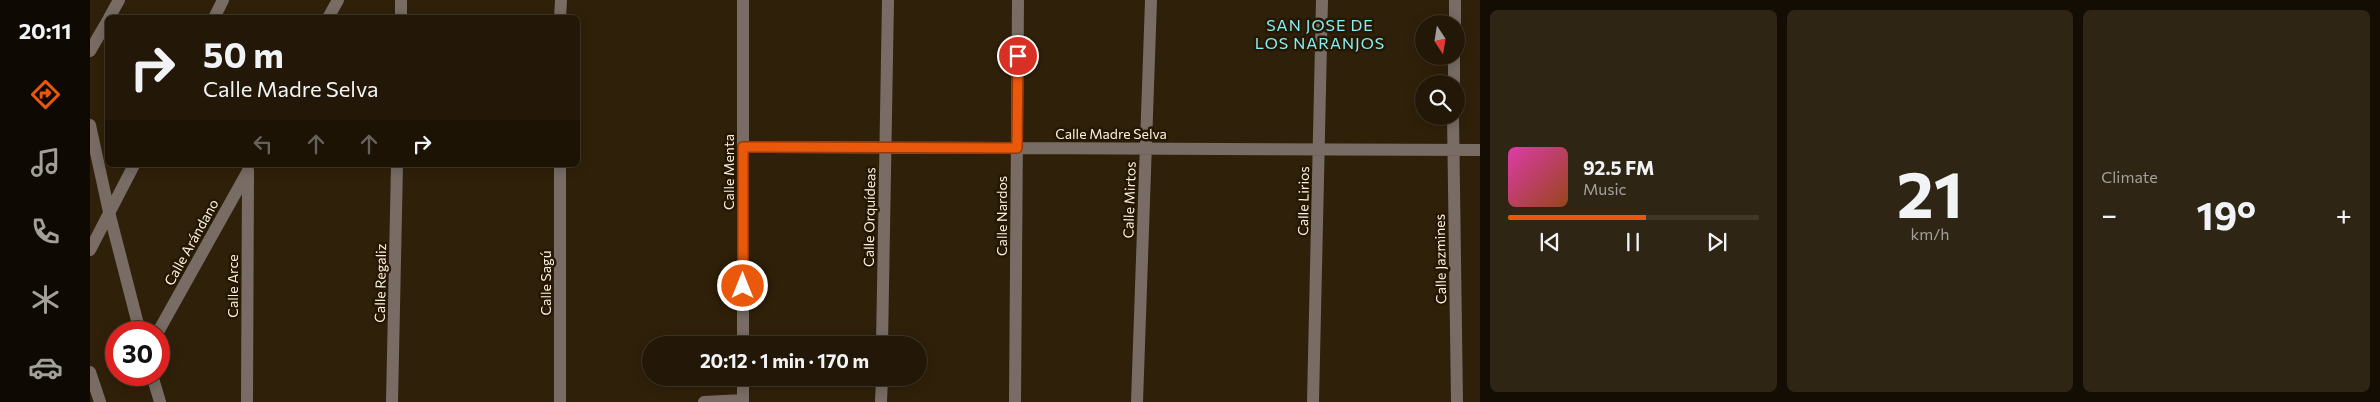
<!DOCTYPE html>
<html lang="en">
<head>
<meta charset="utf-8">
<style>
	body { margin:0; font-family:Commissioner,sans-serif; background:#2f2515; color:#f1f3f6; height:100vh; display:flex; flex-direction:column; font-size:19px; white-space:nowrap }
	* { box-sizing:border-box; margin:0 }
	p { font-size:16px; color:#a3a09b }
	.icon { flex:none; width:28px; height:28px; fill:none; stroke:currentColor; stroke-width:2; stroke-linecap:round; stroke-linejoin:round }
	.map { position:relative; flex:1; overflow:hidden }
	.details { display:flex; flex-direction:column; gap:10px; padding:10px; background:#130d04; width:900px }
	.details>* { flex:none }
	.guide { position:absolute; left:15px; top:15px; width:475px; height:152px; border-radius:8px; box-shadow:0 2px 12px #0003,0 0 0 1px #403728; background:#231807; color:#f1f3f6; overflow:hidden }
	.needle { width:32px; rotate:168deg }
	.tools { position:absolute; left:1325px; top:15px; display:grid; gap:10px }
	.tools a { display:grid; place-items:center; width:50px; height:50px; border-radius:50%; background:#231807; box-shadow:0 2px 12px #0003,0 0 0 1px #403728; font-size:25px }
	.speed { position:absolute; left:15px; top:321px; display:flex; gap:10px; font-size:25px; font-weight:700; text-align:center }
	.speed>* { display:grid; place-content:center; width:65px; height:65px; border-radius:50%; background:#231807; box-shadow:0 2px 12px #0003,0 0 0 1px #403728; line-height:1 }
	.speed .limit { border:8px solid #d22; background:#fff; color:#111 }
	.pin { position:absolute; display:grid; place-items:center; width:42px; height:42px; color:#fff; margin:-21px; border:2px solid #fff; border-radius:50%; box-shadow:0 1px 5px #0007 }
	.me { position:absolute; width:55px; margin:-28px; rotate:0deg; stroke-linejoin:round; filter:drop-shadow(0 0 4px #0008) }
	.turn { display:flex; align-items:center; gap:18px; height:105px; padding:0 15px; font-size:22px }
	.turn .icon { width:65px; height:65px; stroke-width:2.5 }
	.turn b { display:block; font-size:35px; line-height:42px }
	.lanes { display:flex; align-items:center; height:48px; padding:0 15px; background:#0003; justify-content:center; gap:25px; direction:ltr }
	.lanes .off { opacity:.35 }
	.big { font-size:38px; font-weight:700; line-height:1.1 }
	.details .card { flex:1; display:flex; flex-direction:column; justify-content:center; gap:8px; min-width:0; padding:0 18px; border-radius:8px; background:#2f2515 }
	.details .dial { align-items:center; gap:0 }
	.dial b { font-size:65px; line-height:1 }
	.song { display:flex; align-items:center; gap:15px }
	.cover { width:60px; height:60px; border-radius:8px; background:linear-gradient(135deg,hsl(320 70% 55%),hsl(20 70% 35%)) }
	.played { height:5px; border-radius:2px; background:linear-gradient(90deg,#ea580c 55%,#403728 55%) }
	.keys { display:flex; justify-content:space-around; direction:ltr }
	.heat { display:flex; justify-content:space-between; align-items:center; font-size:28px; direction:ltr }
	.details .tiles { flex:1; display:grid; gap:10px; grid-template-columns:repeat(3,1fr) }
	.trip { position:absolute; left:552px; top:336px; width:285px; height:50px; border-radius:25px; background:#231807; box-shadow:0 2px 12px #0003,0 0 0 1px #403728; font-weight:700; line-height:50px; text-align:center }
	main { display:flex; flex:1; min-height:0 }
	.tabs { display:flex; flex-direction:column; width:90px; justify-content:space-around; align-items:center; background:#0e0a03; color:#a3a09b }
	.tabs .icon { width:35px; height:35px }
	.tabs .active { color:#ea580c }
	.tabs b { font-size:22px; color:#f1f3f6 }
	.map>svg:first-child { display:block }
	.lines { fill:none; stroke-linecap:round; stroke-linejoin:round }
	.minor { stroke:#786c65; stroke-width:12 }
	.route-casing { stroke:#983908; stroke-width:12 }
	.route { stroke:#ea580c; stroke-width:9 }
	.labels { text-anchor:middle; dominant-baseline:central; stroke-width:5; stroke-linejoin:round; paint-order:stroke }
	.street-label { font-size:14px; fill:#fbf1e3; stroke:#251702 }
	.quarter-label { font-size:16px; letter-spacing:1px; fill:#83eff7; stroke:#251702 }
</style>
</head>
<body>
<main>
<nav class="tabs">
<b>20:11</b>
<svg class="icon active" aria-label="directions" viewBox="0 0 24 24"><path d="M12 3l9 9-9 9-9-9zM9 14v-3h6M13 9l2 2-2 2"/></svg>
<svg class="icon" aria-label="music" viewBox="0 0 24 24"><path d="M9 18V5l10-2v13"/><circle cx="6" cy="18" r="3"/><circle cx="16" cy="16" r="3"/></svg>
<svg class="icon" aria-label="phone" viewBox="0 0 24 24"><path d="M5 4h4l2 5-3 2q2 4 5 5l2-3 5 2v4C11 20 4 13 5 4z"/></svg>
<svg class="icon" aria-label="climate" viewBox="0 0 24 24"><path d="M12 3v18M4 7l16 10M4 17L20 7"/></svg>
<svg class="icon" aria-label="car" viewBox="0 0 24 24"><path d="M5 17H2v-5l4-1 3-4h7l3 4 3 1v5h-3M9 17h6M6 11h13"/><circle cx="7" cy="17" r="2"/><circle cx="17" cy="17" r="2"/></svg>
</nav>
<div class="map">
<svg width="1390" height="402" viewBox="0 0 1390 402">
	<rect width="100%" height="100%" fill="#2f2009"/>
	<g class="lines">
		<path class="minor" d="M 19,18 L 29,0
			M 124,18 L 133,0
			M 238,18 L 248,0
			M 311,18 L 311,0
			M 470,18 L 471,0
			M 1365,24 L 1365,0
			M 0,51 L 18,20
			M 1364,84 L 1364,56
			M 1363,116 L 1367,402
			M 0,125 L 19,212 L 50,332
			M 653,147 L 1390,150
			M 0,250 L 44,165
			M 68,332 L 158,171
			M 653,345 L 653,0
			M 792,345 L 798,0
			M 0,372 L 10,402
			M 62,375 L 70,402
			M 157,402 L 158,170
			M 302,402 L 307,165
			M 470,402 L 470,165
			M 614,402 L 653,400
			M 653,402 L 653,378
			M 791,402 L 792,378
			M 925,402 L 928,0
			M 1047,402 L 1061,0
			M 1223,402 L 1232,0"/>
	</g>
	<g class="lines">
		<g class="route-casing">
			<path id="route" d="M 653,286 L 653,147 L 927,148 L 928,56"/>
		</g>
		<use href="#route" class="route"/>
	</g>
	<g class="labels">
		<g class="street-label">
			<text x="1021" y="133">Calle Madre Selva</text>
			<text transform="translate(638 172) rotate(-90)">Calle Menta</text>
			<text transform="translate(1039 200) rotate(-88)">Calle Mirtos</text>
			<text transform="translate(1213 201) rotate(-89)">Calle Lirios</text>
			<text transform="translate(911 216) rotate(-90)">Calle Nardos</text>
			<text transform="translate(779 217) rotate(-89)">Calle Orquídeas</text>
			<text transform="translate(101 242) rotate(-61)">Calle Arándano</text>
			<text transform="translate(1350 259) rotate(-91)">Calle Jazmines</text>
			<text transform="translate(290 283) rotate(-89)">Calle Regaliz</text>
			<text transform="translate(455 283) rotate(-90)">Calle Sagú</text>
			<text transform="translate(142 286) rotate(-90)">Calle Arce</text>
		</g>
		<g class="quarter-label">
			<text x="1230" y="24">SAN JOSE DE<tspan x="1230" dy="18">LOS NARANJOS</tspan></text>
		</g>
	</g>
</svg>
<div class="tools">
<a><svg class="needle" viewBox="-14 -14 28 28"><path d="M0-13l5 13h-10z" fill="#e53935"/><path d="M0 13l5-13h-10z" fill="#a3a09b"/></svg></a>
<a><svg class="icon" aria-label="search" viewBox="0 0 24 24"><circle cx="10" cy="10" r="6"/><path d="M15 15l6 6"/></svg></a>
</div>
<div class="speed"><div class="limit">30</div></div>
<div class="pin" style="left:928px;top:56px;background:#d93025"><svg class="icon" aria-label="arrive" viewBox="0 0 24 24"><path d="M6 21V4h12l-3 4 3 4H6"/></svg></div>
<svg class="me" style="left:653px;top:286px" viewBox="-20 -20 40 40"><circle r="17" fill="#ea580c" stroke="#fff" stroke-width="3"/><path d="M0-11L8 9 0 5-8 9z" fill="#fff"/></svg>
<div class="trip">20:12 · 1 min · 170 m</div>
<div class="guide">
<div class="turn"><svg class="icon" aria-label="right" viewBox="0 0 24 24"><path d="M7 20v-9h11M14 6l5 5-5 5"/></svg><div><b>50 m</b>Calle Madre Selva</div></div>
<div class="lanes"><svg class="icon off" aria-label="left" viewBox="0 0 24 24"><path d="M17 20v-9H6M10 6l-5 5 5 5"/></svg><svg class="icon off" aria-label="ahead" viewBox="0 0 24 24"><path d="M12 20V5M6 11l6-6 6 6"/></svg><svg class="icon off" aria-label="ahead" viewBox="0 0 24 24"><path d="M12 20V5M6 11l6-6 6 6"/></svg><svg class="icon" aria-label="right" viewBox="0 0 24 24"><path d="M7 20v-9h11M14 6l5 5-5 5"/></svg></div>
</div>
</div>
<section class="details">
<div class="tiles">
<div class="card">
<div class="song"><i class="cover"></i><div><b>92.5 FM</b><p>Music</p></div></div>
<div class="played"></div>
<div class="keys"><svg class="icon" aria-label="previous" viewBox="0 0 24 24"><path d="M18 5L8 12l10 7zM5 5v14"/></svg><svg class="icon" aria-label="pause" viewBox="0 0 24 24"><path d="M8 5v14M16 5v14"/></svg><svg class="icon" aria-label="next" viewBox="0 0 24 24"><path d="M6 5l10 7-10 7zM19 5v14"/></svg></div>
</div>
<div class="card dial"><b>21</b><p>km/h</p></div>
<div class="card"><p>Climate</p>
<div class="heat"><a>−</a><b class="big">19°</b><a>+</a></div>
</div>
</div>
</section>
</main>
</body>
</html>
